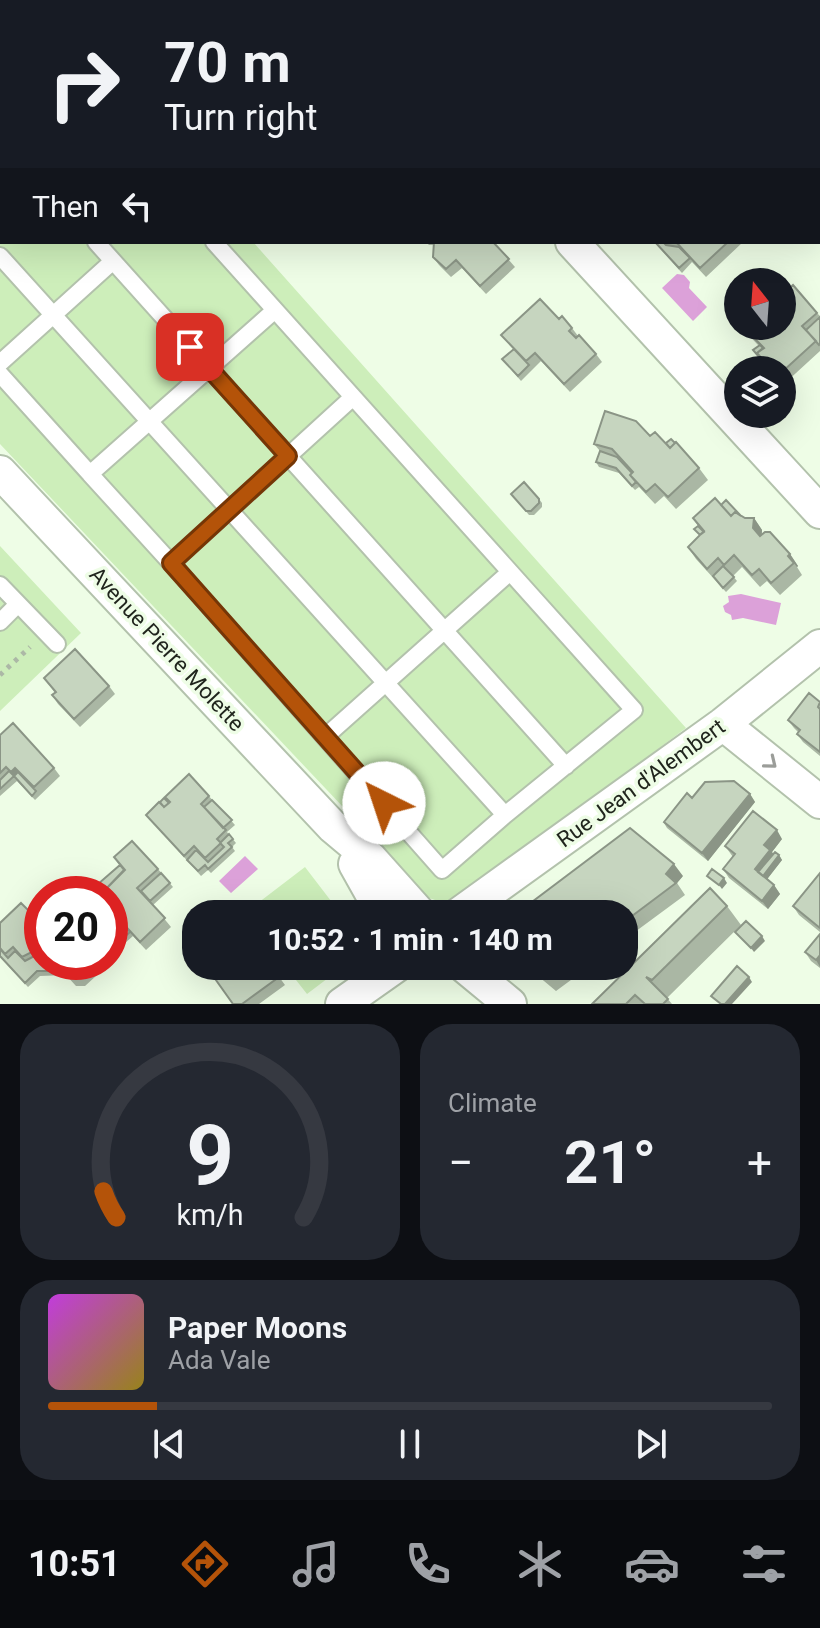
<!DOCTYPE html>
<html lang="en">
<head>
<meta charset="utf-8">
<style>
	body { margin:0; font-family:Roboto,sans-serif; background:#242831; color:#f1f3f6; height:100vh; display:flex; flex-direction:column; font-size:30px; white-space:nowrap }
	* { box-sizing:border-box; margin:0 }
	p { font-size:26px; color:#9ea1a6 }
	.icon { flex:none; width:44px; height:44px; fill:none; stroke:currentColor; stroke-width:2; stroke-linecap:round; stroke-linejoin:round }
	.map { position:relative; height:1004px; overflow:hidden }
	.details { display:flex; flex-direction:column; gap:20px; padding:20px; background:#0d0f14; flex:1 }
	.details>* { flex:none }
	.top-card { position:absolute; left:0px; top:0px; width:820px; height:244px; box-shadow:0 8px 32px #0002; background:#171b24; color:#f1f3f6; overflow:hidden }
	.needle { width:52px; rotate:343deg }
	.tools { position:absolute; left:724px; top:268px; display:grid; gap:16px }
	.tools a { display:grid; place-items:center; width:72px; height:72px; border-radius:50%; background:#171b24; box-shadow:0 8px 32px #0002; font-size:40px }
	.speed { position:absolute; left:24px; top:876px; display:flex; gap:16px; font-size:40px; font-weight:700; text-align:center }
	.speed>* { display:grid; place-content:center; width:104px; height:104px; border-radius:50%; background:#171b24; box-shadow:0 8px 32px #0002; line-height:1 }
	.speed .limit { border:12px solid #d22; background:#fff; color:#111 }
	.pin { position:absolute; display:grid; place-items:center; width:68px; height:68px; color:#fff; margin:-34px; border-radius:16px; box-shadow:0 4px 12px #0006 }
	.me { position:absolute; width:88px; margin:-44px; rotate:319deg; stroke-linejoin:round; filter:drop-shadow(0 0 6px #0008) }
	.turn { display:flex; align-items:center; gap:28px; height:168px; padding:0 32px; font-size:36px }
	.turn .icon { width:104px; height:104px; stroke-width:2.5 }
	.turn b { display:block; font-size:56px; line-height:68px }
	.then { display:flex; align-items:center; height:76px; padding:0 32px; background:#0003; gap:16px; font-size:30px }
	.big { font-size:60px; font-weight:700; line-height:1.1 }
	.details .widget { flex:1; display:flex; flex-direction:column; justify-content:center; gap:12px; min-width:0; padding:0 28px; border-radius:32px; background:#242831 }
	.details .dial { align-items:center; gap:0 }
	.dial svg { height:208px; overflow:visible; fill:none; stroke:#363941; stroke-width:7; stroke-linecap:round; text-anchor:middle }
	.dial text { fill:#f1f3f6; stroke:none }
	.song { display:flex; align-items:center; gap:24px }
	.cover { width:96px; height:96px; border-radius:12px; background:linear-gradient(135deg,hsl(290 70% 55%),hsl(50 70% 35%)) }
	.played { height:8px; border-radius:4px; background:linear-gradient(90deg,#b45309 15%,#363941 15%) }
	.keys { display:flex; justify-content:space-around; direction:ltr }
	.heat { display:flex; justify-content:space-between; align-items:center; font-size:44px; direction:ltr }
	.details .tiles { flex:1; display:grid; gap:20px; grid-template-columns:1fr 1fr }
	.widget:last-child { grid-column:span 2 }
	.trip { position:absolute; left:182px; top:900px; width:456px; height:80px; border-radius:32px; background:#171b24; box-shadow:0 8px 32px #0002; font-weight:700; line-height:80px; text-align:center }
	.menu { display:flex; height:128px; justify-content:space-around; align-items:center; background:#090b0e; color:#9ea1a6 }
	.menu .icon { width:56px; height:56px }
	.menu .selected { color:#b45309 }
	.menu b { font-size:36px; color:#f1f3f6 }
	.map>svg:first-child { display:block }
	.green { fill:#cdeeba }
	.water { fill:#dca1d9 }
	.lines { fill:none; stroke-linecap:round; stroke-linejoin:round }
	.lane-casing { stroke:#b3c2ac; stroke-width:20 }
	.street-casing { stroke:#b3c2ac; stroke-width:36 }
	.path { stroke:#acb8a6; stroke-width:5; stroke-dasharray:4 6; stroke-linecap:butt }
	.lane { stroke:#fff; stroke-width:16 }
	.street { stroke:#fff; stroke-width:32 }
	.wall { fill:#aab7a4 }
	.shaded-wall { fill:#8b9586 }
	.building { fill:#c6d5bf; stroke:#8b9586; stroke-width:2 }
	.oneway { stroke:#9b9d99 }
	.route-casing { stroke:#753606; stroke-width:20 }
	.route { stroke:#b45309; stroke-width:14 }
	.labels { text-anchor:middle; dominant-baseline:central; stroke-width:7; stroke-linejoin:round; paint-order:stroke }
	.street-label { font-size:22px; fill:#20251d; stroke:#eefde6 }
</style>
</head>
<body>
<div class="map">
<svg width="820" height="1004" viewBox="0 0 820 1004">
	<rect width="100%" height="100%" fill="#eefde6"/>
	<path class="green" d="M 0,91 L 2,242 L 253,242 L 686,728 L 450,905 L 429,898 L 0,444 Z
		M 0,546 L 81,633 L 0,711 Z
		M 305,867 L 341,914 L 246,914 L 245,913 Z
		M 285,966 L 344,966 L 307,994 Z"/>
	<path class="water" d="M 677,274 L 684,275 L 690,282 L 689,288 L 707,307 L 693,321 L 662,288 Z
		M 741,594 L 781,603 L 776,625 L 743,618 L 732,620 L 731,615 L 725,612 L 723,606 L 729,602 L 728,596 Z
		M 245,856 L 258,869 L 231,893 L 219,881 Z"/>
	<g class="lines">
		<g class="lane-casing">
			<path id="lane" d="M 0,135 L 2,137
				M 0,205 L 2,204
				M 96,242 L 566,766
				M 0,256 L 505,815 L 634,710 L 214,242
				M 0,363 L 113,261
				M 0,374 L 90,474 L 275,310
				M 353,397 L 171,563 L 442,870 L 505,815
				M 90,474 L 171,563
				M 0,585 L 57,644
				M 0,622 L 18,604
				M 325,737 L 510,572"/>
		</g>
		<g class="street-casing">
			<path id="street" d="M 350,0 L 352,2
				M 572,242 L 820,512
				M 0,472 L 333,827 L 370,858 L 420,914
				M 723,724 L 820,802
				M 355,864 L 383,914
				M 459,914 L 723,724 L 820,646
				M 464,966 L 510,1004
				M 342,1004 L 396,966"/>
		</g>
		<path class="path" d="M 0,675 L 30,647"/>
		<use href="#lane" class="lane"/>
		<use href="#street" class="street"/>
	</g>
	<path class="wall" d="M 426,242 L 493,242 L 515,267 L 486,294 L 462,268 L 451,277 L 439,265 L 433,257 L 434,245 L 429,245 Z
		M 654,242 L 743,242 L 706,277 L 692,262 L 682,273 Z
		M 817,313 L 820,316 L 820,351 L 784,384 L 782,382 L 782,370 L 771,370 L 753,350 L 759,346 L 740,326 L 782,326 Z
		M 559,319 L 572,328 L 578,336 L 596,354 L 602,362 L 570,392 L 541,361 L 521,381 L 502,359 L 513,349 L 501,335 Z
		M 666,443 L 699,468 L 708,480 L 676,509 L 664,496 L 655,504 L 639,487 L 635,490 L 619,473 L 599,467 L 596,462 L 600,451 L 594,444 Z
		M 511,494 L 539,499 L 542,503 L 542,507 L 534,515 L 529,515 Z
		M 721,505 L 745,518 L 754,518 L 762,530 L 762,534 L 790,554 L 798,566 L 797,567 L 802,575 L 780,595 L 767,581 L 760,587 L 742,567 L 733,576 L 737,581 L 726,592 L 696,559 L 688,547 L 700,536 L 698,526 L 693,518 Z
		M 44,678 L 109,686 L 115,694 L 80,727 L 58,704 L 52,695 L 55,693 Z
		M 820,702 L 820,756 L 803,742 L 797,734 L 798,732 L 794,728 L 788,720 Z
		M 0,735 L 54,768 L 60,776 L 35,800 L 17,781 L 0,796 Z
		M 189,774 L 235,825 L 227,832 L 236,843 L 232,847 L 235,851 L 211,873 L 208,870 L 201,876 L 146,815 Z
		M 750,794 L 755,802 L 708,861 L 667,828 L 664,823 L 692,798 Z
		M 782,839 L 772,852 L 773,854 L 779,855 L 782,860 L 767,879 L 774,885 L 780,894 L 768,909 L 729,878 L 723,869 L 733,857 L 725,846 Z
		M 114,857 L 158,869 L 173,887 L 153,905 L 171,927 L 146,950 L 133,936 L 125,943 L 110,927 L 110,894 L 104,891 L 98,884 L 119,865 Z
		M 820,873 L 820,932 L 799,915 L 793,906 Z
		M 683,876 L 677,883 L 685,895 L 624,940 L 624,914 Z
		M 727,906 L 741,925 L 667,998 L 672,1004 L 592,1004 Z
		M 40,922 L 42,922 L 42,962 L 105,962 L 108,965 L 85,986 L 76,986 L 66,975 L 40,976 L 28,987 L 0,957 L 0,923 Z
		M 820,934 L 820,968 L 811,961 L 805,952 Z
		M 271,966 L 285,985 L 259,1004 L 233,1004 Z
		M 526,966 L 590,966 L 556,991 Z"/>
	<path class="shaded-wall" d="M 754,518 L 762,530 L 761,540 L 753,528 Z
		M 790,554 L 798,566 L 797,567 L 788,556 Z
		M 15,768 L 21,776 L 14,776 L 17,781 L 11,772 Z
		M 750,794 L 755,802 L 708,861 L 702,853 Z
		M 777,830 L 782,839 L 772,852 L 776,858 L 758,873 L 755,869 L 764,845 Z
		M 779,855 L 782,860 L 765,882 L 762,877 Z
		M 674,864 L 683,876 L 677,883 L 666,874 Z
		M 724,878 L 727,883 L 722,889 L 719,885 Z
		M 774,885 L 780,894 L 768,909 L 762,901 Z
		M 762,936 L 765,941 L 754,952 L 751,948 Z
		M 820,955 L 820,967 L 816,960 Z
		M 749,977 L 752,982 L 732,1004 L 725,1004 Z"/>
	<path class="building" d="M 185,0 L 264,0 L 266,2 L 187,2 Z
		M 460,0 L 506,0 L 507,2 L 460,2 Z
		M 506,0 L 527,0 L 524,2 L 507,2 Z
		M 820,211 L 820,224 L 818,222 L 818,212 Z
		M 434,242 L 493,242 L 509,259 L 480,286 L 456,260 L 446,269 L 433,257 Z
		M 655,242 L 663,242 L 666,245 L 679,247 L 690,258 L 679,268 Z
		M 671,242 L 728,242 L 700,268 L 676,242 Z
		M 793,285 L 817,313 L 802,326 L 816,341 L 782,372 L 782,370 L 772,370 L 757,353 L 764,348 L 742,326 L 782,326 L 782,295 Z
		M 540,299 L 559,319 L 562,316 L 572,328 L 569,331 L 576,338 L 579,335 L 596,354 L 564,384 L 535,353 L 526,361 L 501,335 Z
		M 738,311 L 737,321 L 738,323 L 732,316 Z
		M 820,317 L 820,344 L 819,345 L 806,330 Z
		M 760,345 L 763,348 L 757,353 L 760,358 L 753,350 Z
		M 514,349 L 529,365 L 518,376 L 502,359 Z
		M 605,411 L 636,421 L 650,436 L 655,432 L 670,448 L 676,442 L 699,468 L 668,497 L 655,484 L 646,492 L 630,475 L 633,472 L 612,449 L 594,444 Z
		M 671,439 L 675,443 L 670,448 L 666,443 Z
		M 600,451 L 617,457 L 632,473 L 630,475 L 636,482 L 632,486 L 616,468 L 596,462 Z
		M 524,482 L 539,499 L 539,503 L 531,511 L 526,511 L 511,494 Z
		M 715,498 L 731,516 L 735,512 L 745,518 L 754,518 L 753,528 L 760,536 L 765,532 L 770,532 L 790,554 L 788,556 L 794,563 L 771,583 L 759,569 L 752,575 L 734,555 L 724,565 L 718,558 L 707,569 L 688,547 L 704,531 L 693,518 Z
		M 726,500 L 741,516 L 735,512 L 731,516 L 721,505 Z
		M 698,526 L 704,532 L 700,535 L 694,529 Z
		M 723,566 L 734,577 L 723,588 L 713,576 Z
		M 75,649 L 109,686 L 74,719 L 52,695 L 56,692 L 44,678 Z
		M 809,693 L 820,702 L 818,707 L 820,709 L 820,752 L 797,734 L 800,730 L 788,720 Z
		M 13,723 L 54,768 L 34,787 L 15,768 L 11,772 L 6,767 L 0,773 L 0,735 Z
		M 9,771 L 14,776 L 0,789 L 0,780 Z
		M 18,772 L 36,791 L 32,796 L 14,776 Z
		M 189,774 L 209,796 L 201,804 L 226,830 L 217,839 L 221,843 L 205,858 L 194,846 L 184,856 L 146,815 L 159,802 L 164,807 L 170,802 L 165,797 Z
		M 734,781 L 750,794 L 702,853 L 664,822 L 687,793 L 692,798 L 705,782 Z
		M 164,798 L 169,803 L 164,807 L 160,802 Z
		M 212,800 L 232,820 L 223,828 L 204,807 Z
		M 753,811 L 777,830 L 764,845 L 770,850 L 755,869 L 774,885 L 762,901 L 723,869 L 735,854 L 725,846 Z
		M 630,828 L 674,864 L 666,874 L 676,883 L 624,922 L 624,914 L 516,914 Z
		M 229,834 L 233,839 L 228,843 L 232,847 L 208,869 L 205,865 L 198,871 L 187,860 L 196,850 L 208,862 L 224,847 L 220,843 Z
		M 132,841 L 158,869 L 137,888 L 165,918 L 140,942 L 118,918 L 110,925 L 110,894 L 101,894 L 125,870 L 114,857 Z
		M 775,852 L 779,855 L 763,876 L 758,872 Z
		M 120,865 L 124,870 L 104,891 L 98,884 Z
		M 712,869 L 724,878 L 719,885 L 707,876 Z
		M 161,873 L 170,883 L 150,901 L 141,891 Z
		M 820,873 L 820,928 L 793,906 Z
		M 710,888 L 727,906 L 652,980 L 646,977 L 668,999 L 663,1004 L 645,1004 L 635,995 L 626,1004 L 592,1004 Z
		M 21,903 L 40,922 L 42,922 L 42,947 L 22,957 L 13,947 L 5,954 L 0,948 L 0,923 Z
		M 746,921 L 762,936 L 751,948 L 735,932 Z
		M 121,922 L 130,932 L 122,939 L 113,929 Z
		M 820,934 L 820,955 L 816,960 L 805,952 Z
		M 0,949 L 8,958 L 15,951 L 25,961 L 42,952 L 42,962 L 54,962 L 63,971 L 37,971 L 25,983 L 0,956 Z
		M 56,962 L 96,962 L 79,978 L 70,977 Z
		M 206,966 L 271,966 L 279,977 L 242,1004 L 233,1004 Z
		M 532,966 L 565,966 L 548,979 Z
		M 737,966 L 749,977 L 725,1004 L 721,1004 L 711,996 Z"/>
	<defs><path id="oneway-chevron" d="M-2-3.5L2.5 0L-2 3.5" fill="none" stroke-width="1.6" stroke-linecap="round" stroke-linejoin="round" transform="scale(2)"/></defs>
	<use class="oneway" href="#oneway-chevron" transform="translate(771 763) rotate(39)"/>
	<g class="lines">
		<g class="route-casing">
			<path id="route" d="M 190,347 L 288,456 L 171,563 L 384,803"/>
		</g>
		<use href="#route" class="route"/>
	</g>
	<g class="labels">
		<g class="street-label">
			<text transform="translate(167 649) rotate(47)">Avenue Pierre Molette</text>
			<text transform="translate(641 783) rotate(-36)">Rue Jean d'Alembert</text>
		</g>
	</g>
</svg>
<div class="tools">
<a><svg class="needle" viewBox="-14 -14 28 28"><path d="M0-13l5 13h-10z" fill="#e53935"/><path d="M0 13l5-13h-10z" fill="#9ea1a6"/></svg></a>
<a><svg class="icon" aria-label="layers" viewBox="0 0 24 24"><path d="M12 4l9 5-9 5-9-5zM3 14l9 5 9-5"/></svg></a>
</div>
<div class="speed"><div class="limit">20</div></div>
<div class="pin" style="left:190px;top:347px;background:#d93025"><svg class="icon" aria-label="arrive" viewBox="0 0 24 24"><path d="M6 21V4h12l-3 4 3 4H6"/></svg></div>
<svg class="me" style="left:384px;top:803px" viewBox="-20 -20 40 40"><circle r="19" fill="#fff"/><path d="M0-13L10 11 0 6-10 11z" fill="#b45309"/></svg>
<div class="trip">10:52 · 1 min · 140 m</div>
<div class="top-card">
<div class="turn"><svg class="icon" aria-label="right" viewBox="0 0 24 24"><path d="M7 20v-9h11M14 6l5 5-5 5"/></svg><div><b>70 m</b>Turn right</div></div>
<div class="then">Then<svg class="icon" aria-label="left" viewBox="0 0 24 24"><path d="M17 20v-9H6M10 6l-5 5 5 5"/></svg></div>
</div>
</div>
<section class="details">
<div class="tiles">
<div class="widget dial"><svg viewBox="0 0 100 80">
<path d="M14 69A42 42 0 1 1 86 69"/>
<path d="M14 69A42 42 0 0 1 9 59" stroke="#b45309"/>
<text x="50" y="56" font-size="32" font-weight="700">9</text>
<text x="50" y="72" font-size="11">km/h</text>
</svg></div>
<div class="widget"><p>Climate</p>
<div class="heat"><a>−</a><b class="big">21°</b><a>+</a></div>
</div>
<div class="widget">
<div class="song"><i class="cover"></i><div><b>Paper Moons</b><p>Ada Vale</p></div></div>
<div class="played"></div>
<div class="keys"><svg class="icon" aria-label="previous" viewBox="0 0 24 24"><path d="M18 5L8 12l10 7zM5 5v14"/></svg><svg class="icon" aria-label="pause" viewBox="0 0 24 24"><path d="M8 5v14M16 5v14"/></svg><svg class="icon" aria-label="next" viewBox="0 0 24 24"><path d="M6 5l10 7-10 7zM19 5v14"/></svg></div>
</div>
</div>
</section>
<nav class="menu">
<b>10:51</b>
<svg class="icon selected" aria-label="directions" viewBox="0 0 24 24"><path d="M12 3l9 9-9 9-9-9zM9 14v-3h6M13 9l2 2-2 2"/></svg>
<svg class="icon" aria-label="music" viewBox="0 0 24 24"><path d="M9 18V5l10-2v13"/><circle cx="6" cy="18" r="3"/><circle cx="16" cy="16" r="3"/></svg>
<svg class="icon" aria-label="phone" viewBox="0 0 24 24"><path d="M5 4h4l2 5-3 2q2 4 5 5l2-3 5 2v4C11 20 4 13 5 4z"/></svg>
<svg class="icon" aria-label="climate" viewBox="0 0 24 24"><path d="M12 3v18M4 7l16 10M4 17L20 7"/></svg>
<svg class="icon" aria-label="car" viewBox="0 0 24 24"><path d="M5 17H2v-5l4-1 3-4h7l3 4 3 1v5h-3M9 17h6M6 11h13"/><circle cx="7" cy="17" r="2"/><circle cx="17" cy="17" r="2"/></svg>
<svg class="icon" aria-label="filters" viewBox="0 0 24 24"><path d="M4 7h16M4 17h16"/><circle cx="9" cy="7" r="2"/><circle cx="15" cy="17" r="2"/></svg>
</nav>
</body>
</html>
